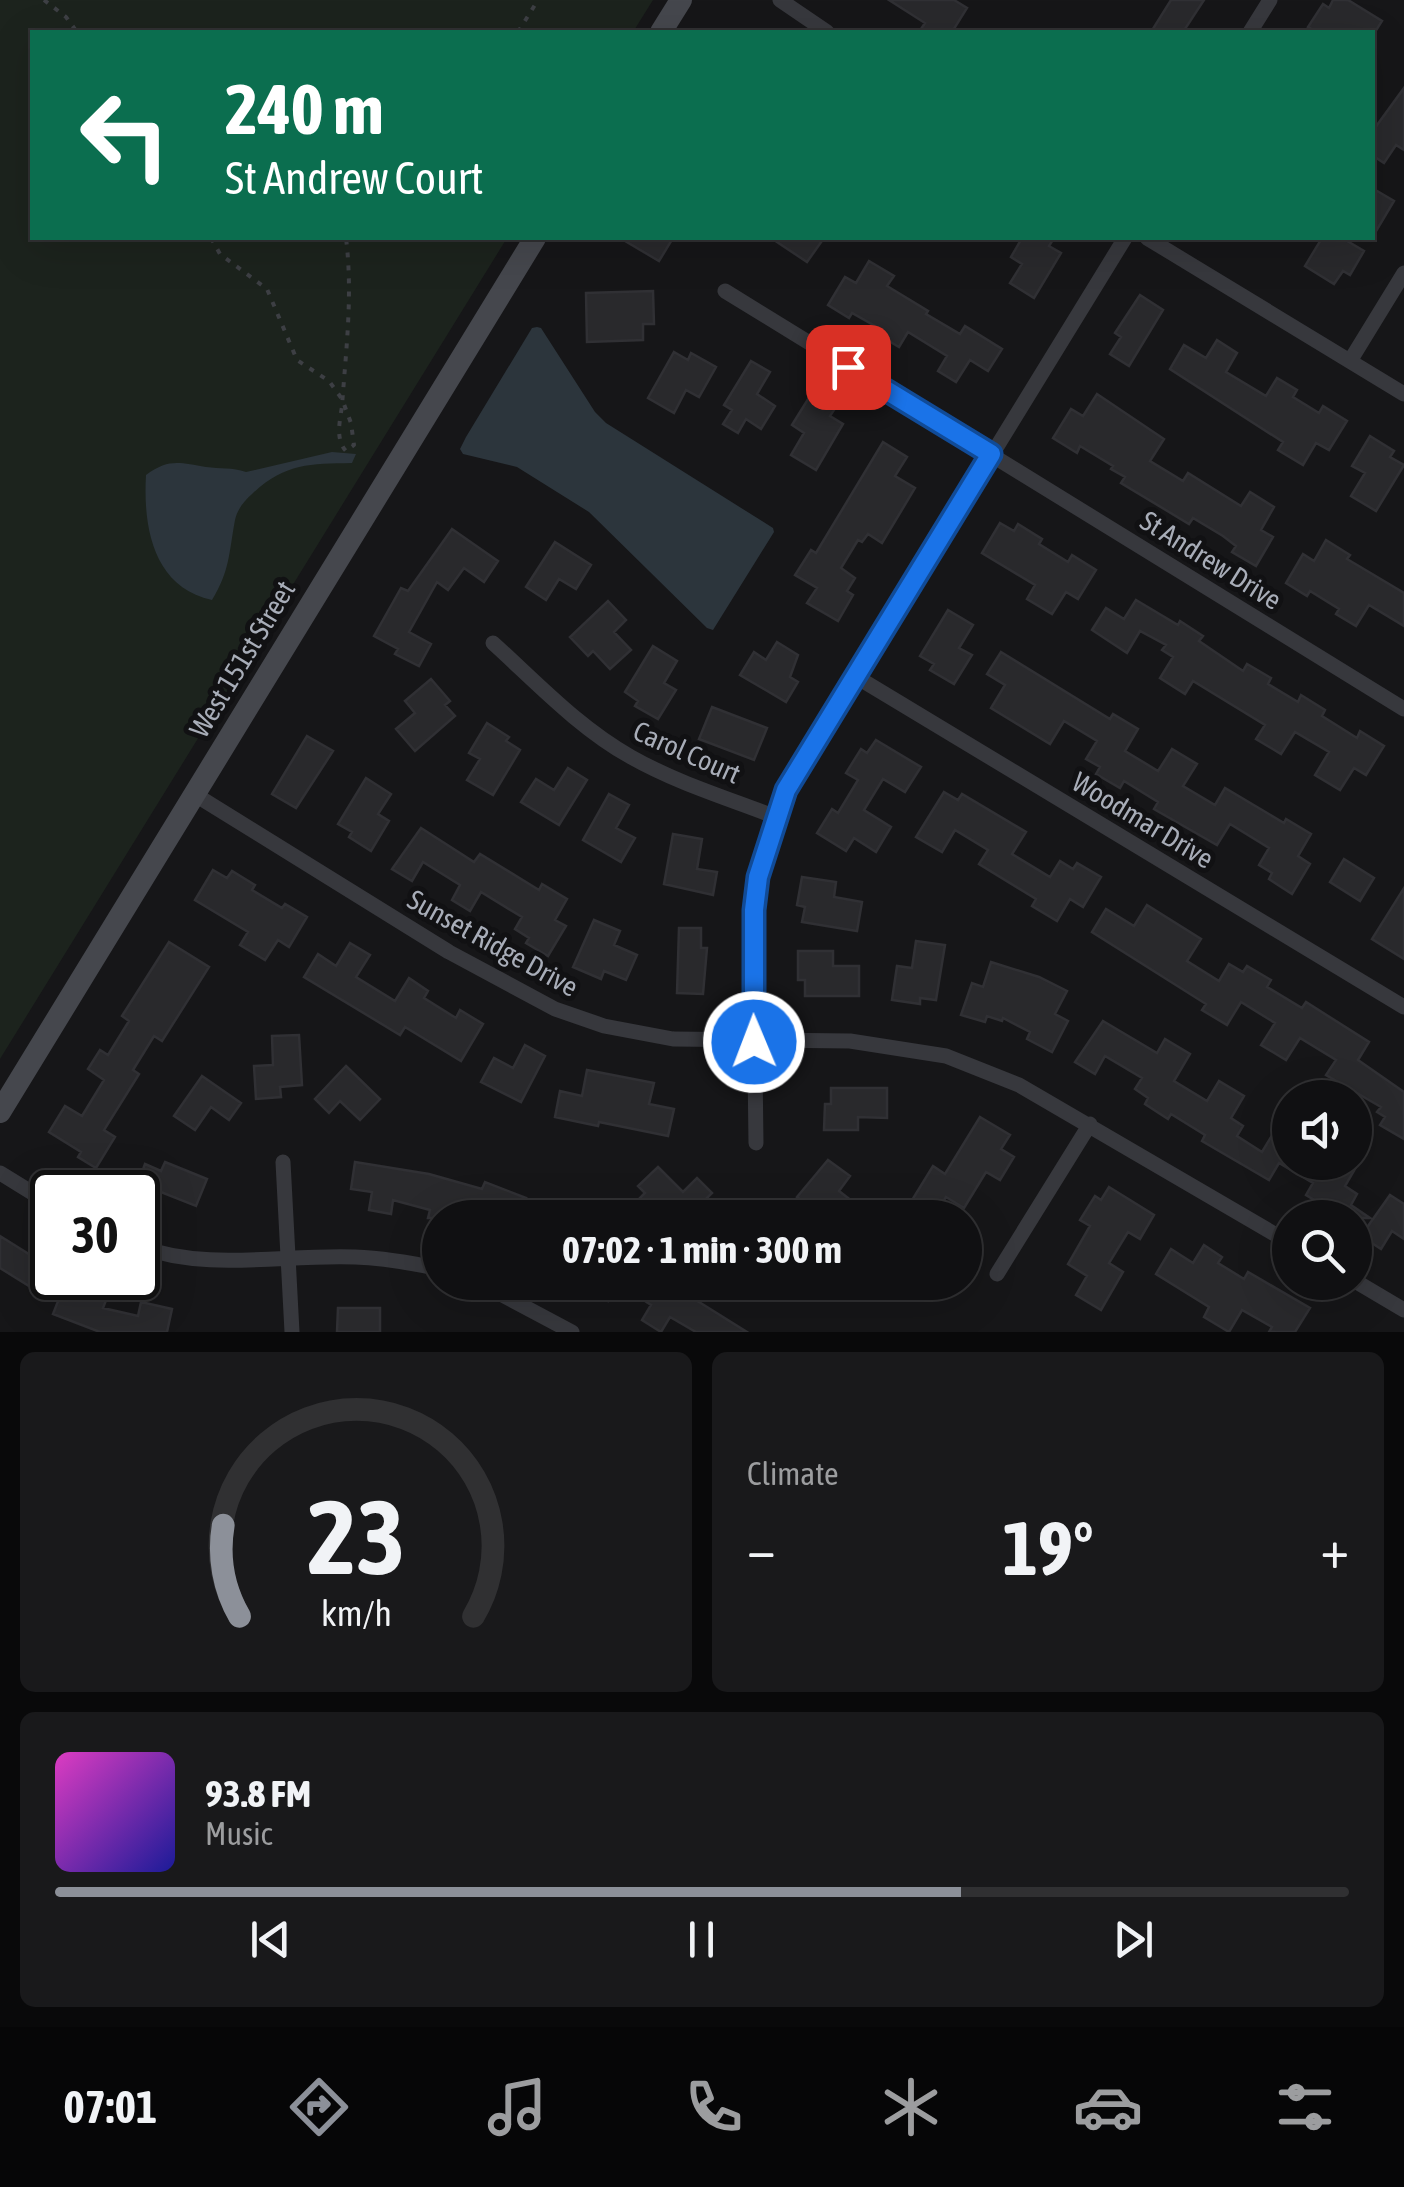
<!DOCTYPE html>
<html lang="en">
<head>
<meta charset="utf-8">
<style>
	body { margin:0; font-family:"Asap Condensed",sans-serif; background:#19191b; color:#f1f3f6; height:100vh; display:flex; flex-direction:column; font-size:38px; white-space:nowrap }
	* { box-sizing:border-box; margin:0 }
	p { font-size:32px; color:#9c9d9f }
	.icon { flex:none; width:55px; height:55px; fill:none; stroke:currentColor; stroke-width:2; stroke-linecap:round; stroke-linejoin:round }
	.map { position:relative; height:1332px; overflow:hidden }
	.side { display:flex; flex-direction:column; gap:20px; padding:20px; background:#09090a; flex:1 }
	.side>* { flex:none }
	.banner { position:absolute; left:30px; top:30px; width:1345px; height:210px; border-radius:0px; box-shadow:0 10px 40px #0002,0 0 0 2px #303032; background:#0b6e4f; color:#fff; overflow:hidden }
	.fabs { position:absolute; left:1272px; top:1080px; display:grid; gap:20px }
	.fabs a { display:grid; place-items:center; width:100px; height:100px; border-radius:50%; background:#101012; box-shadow:0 10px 40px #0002,0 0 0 2px #303032; font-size:50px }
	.speed { position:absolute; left:30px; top:1170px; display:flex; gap:20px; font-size:50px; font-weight:700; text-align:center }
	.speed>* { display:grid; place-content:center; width:130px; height:130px; border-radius:50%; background:#101012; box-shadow:0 10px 40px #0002,0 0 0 2px #303032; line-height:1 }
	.speed .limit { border:5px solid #111; border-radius:15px; background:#fff; color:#111 }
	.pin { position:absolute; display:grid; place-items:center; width:85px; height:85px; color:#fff; margin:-42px; border-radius:20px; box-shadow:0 5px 15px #0006 }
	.me { position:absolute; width:110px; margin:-55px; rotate:359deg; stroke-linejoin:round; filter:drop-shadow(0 0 8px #0008) }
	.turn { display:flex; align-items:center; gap:35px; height:210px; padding:0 30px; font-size:45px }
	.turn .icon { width:130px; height:130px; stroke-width:2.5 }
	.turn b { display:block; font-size:70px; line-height:85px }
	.big { font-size:75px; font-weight:700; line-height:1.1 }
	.side .tile { flex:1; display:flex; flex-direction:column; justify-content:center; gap:15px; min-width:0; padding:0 35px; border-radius:15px; background:#19191b }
	.side .dial { align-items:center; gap:0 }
	.dial svg { height:260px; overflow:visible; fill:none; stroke:#303032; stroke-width:7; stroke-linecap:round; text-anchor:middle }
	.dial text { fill:#f1f3f6; stroke:none }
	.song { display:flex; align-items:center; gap:30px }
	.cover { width:120px; height:120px; border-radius:15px; background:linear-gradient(135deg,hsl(310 70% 55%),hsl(240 70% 35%)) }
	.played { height:10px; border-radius:5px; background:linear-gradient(90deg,#8c9099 70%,#303032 70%) }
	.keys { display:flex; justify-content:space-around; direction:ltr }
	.heat { display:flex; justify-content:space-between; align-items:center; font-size:55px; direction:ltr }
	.side .tiles { flex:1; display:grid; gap:20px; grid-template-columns:1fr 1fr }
	.tile:last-child { grid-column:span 2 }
	.trip { position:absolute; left:422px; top:1200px; width:560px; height:100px; border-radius:50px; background:#101012; box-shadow:0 10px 40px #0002,0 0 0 2px #303032; font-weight:700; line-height:100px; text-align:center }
	.tabs { display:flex; height:160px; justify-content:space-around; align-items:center; background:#060607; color:#9c9d9f }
	.tabs .icon { width:70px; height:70px }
	.tabs .selected { color:#8c9099 }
	.tabs b { font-size:45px; color:#f1f3f6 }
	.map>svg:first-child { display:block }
	.green { fill:#1c231d }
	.water { fill:#2c353c }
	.building { fill:#29292c; stroke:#303034; stroke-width:2.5 }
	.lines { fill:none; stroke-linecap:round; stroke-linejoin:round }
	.path { stroke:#3d3f44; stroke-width:4; stroke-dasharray:5 8; stroke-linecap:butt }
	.street { stroke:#37383d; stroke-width:15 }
	.secondary { stroke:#45474d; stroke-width:22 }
	.route-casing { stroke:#114b97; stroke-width:25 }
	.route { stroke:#1a73e8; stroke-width:18 }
	.labels { text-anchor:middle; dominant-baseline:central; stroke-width:10; stroke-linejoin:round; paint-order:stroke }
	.street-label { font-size:28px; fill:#a8adb8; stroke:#111113 }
</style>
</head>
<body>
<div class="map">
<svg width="1404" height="1332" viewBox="0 0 1404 1332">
	<rect width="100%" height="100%" fill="#161618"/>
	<path class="green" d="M 0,0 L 653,0 L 633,32 L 32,32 L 32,238 L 507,238 L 0,1059 Z"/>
	<path class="water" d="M 537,327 L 541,328 L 595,412 L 606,423 L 773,528 L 774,532 L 713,630 L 707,628 L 589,512 L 517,467 L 463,454 L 460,449 L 466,437 L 532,328 Z
		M 332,452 L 356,454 L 352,463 C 309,464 285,463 252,494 C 244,501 237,510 235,520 C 229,552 230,571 212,600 C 153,587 143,527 146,475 C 169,458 180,463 206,467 C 220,469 232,467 246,472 Z"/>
	<path class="building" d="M 889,0 L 954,0 L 967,8 L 952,32 L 919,32 L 925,23 Z
		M 1171,0 L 1204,0 L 1183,32 L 1151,32 Z
		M 1333,0 L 1348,0 L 1382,21 L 1375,32 L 1317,32 L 1308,27 L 1323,4 L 1329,8 Z
		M 1404,88 L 1404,150 L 1396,145 L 1384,163 L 1372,155 L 1372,132 Z
		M 1372,188 L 1394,201 L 1372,238 Z
		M 620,238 L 673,238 L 659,261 Z
		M 771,238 L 824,238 L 807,262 Z
		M 1022,238 L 1054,238 L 1049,246 L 1061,253 L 1034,298 L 1010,283 L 1022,264 L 1011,257 Z
		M 1322,238 L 1342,238 L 1364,251 L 1350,275 L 1343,271 L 1334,284 L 1305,266 Z
		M 869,261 L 894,276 L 887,286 L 928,311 L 926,314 L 960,334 L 965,326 L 1002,349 L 988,371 L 970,360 L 956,382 L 938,371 L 947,356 L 908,332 L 899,347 L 879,335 L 882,330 L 852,313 L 849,318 L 828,305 L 845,277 L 856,283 Z
		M 653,291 L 654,324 L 643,324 L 643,340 L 587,342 L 586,293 Z
		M 1140,295 L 1163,310 L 1129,366 L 1110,354 L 1121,337 L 1115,333 Z
		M 1217,340 L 1237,353 L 1226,372 L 1266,396 L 1277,378 L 1297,390 L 1293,397 L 1319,413 L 1323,406 L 1347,421 L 1329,450 L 1316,443 L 1303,465 L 1278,450 L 1283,442 L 1170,369 L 1184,345 L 1206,358 Z
		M 674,352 L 688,360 L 691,353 L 716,367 L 699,397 L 686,390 L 674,413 L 648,398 Z
		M 751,361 L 770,372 L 757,394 L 775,406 L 761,429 L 746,419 L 738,433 L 723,424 L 732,410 L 724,405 Z
		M 1097,394 L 1164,439 L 1150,461 L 1183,481 L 1188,473 L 1241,506 L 1250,492 L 1274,507 L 1261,530 L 1273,537 L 1256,566 L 1232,552 L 1236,546 L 1223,536 L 1193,518 L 1189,524 L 1121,483 L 1125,477 L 1111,469 L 1113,466 L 1080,446 L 1077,453 L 1053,438 L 1071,409 L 1083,416 Z
		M 810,396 L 834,410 L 830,416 L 843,424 L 816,470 L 791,455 L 804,433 L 792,425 Z
		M 1370,436 L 1394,451 L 1390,457 L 1404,465 L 1376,511 L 1351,496 L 1365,473 L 1352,466 Z
		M 883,442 L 907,457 L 895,476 L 915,488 L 882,543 L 868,534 L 862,542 L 858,540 L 841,568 L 855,578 L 847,591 L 853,595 L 838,621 L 807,603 L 817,588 L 795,575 L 811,550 L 816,553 Z
		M 1000,523 L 1014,531 L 1018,524 L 1042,539 L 1039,544 L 1068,562 L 1072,555 L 1096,570 L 1078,599 L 1066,592 L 1052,614 L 1027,599 L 1035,585 L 982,553 Z
		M 452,529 L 498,561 L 484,582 L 464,568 L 448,590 L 437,582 L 409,632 L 431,644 L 419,666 L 395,654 L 398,649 L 374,636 L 401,588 L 408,591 Z
		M 1326,540 L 1350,555 L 1347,559 L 1404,593 L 1404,626 L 1369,605 L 1356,626 L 1336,614 L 1339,609 L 1310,591 L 1307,596 L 1286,583 L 1303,554 L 1314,561 Z
		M 555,542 L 591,565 L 576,589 L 559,579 L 546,600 L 526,587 Z
		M 1136,600 L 1178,625 L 1180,621 L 1203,636 L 1199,641 L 1243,671 L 1247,664 L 1271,678 L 1268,684 L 1298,702 L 1301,695 L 1325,710 L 1322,716 L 1357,738 L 1360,731 L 1384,746 L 1366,775 L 1354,768 L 1340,790 L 1315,775 L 1329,752 L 1295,732 L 1281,754 L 1256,739 L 1265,725 L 1193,681 L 1185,694 L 1160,678 L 1173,657 L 1162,650 L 1166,645 L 1140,631 L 1127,653 L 1092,630 L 1106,608 L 1124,619 Z
		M 608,601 L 626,620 L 614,632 L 631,650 L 610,669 L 593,651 L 588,656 L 570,637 Z
		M 948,610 L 973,625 L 959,648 L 972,655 L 954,684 L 930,670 L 934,664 L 920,656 Z
		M 777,642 L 798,655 L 790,677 L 798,682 L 786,702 L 740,675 L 754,652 L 766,660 Z
		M 653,646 L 677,661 L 664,683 L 676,690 L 658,719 L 635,706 L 638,701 L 625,692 Z
		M 1001,652 L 1110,719 L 1113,714 L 1138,729 L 1125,751 L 1158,771 L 1172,749 L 1197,764 L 1183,786 L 1215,805 L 1225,788 L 1284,823 L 1286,819 L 1311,834 L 1298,856 L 1310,864 L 1292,894 L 1269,879 L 1272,873 L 1259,865 L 1269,848 L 1230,824 L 1217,845 L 1154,809 L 1158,802 L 1124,781 L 1120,788 L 1096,774 L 1100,767 L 1086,759 L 1097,741 L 1064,721 L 1050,744 L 991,708 L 1005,685 L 987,674 Z
		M 431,679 L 450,701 L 445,705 L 455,716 L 415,751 L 396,729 L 415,713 L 405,701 Z
		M 712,707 L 767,728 L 754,760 L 699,739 Z
		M 487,723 L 509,737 L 506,741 L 520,750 L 493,795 L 467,780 L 480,759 L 469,753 Z
		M 307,736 L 333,751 L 296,808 L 272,794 Z
		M 876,740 L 921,767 L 905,792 L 883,779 L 864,810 L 891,827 L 876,852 L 854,838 L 846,851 L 817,833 L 832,809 L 838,813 L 858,780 L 846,773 L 861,749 L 867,753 Z
		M 568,768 L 587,780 L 559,825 L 521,802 L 536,779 L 554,790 Z
		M 366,778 L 391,794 L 378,814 L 389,821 L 371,851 L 349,837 L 352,832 L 338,824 Z
		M 944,792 L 958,800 L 962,794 L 1026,832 L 1012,854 L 1050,877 L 1060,861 L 1073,869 L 1077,863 L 1101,877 L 1083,907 L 1070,899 L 1057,921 L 1032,906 L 1036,899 L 979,864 L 988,850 L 955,830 L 942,852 L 916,837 Z
		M 609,794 L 629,805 L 616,828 L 635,838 L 621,862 L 583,840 Z
		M 421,828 L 474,862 L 480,854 L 539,890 L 542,884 L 567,899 L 555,920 L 566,926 L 548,956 L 526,943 L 529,938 L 515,929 L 522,917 L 481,892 L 470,911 L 452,900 L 460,885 L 423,862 L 412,881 L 392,869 Z
		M 673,834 L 702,839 L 697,869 L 717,872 L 713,895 L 664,884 Z
		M 1344,859 L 1374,878 L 1360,901 L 1330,882 Z
		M 213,870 L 227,878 L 232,871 L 255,885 L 252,890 L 282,908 L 285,904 L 307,917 L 289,947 L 278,940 L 265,960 L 240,945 L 248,932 L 195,900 Z
		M 802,877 L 836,882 L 834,897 L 862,902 L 857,931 L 802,922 L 805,907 L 797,905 Z
		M 1404,888 L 1404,959 L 1372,939 Z
		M 1147,905 L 1201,939 L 1187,961 L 1219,981 L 1229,964 L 1243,972 L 1247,966 L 1271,980 L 1267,987 L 1302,1008 L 1306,1002 L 1369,1042 L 1358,1060 L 1404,1092 L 1404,1139 L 1380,1125 L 1385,1117 L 1377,1112 L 1381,1107 L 1326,1075 L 1336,1060 L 1300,1038 L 1286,1060 L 1261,1045 L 1275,1023 L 1241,1002 L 1227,1025 L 1202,1010 L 1206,1004 L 1092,932 L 1106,909 L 1134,926 Z
		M 594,920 L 620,931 L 614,945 L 637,955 L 626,980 L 604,971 L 601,979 L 573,967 Z
		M 679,928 L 701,928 L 701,948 L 707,948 L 703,994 L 677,993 Z
		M 916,941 L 945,945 L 936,1000 L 920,998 L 920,1004 L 892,1000 L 897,966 L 912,968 Z
		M 169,942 L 209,967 L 162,1041 L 154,1036 L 133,1070 L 139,1074 L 104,1130 L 115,1137 L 96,1168 L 78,1157 L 81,1152 L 49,1132 L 65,1106 L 82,1116 L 104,1080 L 88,1069 L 100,1050 L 108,1055 L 129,1021 L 122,1016 Z
		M 350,943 L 370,955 L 356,977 L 395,1001 L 409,978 L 428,991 L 424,998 L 456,1018 L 460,1010 L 483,1024 L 461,1061 L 405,1027 L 400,1035 L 304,977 L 318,954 L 336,966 Z
		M 798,951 L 833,951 L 833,966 L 859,966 L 859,996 L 805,996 L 805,980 L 798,980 Z
		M 991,962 L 1039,977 L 1067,991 L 1055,1014 L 1068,1021 L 1052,1052 L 1027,1039 L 1030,1032 L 1003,1018 L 1002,1021 L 987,1016 L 985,1022 L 961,1015 L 972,983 L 983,987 Z
		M 1103,1021 L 1157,1053 L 1165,1039 L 1190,1054 L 1174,1081 L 1207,1101 L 1219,1081 L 1244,1096 L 1231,1118 L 1243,1126 L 1237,1136 L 1262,1152 L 1277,1127 L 1290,1135 L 1290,1162 L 1359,1162 L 1345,1186 L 1357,1194 L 1351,1205 L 1370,1218 L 1329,1218 L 1316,1209 L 1319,1203 L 1306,1195 L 1313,1183 L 1279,1163 L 1269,1180 L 1202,1141 L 1205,1135 L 1171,1114 L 1168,1119 L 1145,1104 L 1148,1098 L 1135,1089 L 1142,1078 L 1105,1056 L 1095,1074 L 1075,1062 Z
		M 299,1035 L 302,1085 L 280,1087 L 281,1097 L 256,1099 L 254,1066 L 273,1065 L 272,1036 Z
		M 525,1045 L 545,1056 L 521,1102 L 481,1082 L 494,1058 L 513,1068 Z
		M 346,1066 L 380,1099 L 360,1120 L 340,1101 L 329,1113 L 315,1099 Z
		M 587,1070 L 654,1083 L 649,1104 L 674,1109 L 668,1136 L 599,1122 L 598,1126 L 555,1117 L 560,1091 L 582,1096 Z
		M 202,1076 L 241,1103 L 229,1120 L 211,1107 L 195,1130 L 174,1116 Z
		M 831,1088 L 887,1088 L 887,1118 L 858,1117 L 858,1130 L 824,1130 L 825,1104 L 831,1104 Z
		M 980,1117 L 1010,1135 L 1001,1149 L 1014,1157 L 1000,1180 L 986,1172 L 964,1208 L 946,1197 L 933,1218 L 909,1205 L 933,1166 L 945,1174 Z
		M 828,1160 L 850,1176 L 839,1191 L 861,1208 L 854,1218 L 824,1218 L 797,1197 Z
		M 165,1162 L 207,1179 L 196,1206 L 138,1183 L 145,1164 L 161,1171 Z
		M 355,1162 L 429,1174 L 482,1189 L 485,1182 L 526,1198 L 523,1204 L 554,1218 L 502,1218 L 462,1201 L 457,1218 L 428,1218 L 430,1210 L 393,1200 L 391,1214 L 369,1210 L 372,1192 L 351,1189 Z
		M 658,1167 L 683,1192 L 697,1178 L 712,1193 L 687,1218 L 665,1218 L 656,1208 L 649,1215 L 636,1202 L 645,1193 L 638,1186 Z
		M 1109,1187 L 1154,1215 L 1140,1239 L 1128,1232 L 1109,1263 L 1123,1272 L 1101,1310 L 1076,1295 L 1087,1276 L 1068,1264 L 1090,1226 L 1080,1220 L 1095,1196 L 1101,1200 Z
		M 1390,1195 L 1404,1204 L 1404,1239 L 1392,1231 L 1381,1249 L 1361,1236 Z
		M 0,1236 L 43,1263 L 29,1286 L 0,1268 Z
		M 1204,1245 L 1222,1257 L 1218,1263 L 1244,1279 L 1248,1272 L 1310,1308 L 1295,1332 L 1269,1332 L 1272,1327 L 1242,1310 L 1229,1332 L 1204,1317 L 1209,1307 L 1156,1274 L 1171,1249 L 1193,1263 Z
		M 84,1280 L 110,1290 L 103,1308 L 138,1316 L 141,1302 L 172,1309 L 167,1332 L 100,1332 L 53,1314 L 66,1281 L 82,1287 Z
		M 578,1282 L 667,1282 L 747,1332 L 696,1332 L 670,1317 L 661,1332 L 642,1320 L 651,1305 L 619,1284 L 608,1301 Z
		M 870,1282 L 924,1282 L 925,1297 L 870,1300 Z
		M 338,1308 L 380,1308 L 380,1332 L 337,1332 Z"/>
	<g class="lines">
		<path class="path" d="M 44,0 L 66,17 L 77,32
			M 518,32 L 538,0
			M 211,238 L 220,254 L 267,289 L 297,360 L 329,381 L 342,399 L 351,423 L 354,445 L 346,451 C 335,439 340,421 342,406 C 346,349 353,295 346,238"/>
		<path class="street" d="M 780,0 L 827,32
			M 1250,32 L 1270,0
			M 1147,238 L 1404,394
			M 725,291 L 1404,709
			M 1350,361 L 1404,273
			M 493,643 C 537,683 579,728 631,757 C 677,783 727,798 776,817
			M 855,676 L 1404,1007
			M 194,794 L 449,952 L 555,1009 L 604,1026 L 673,1039 L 850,1041 L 946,1056 L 1019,1085 L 1290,1243
			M 756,1143 L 753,910 L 758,877 L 786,790 L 1125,238
			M 283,1162 L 292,1332
			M 0,1173 L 52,1205
			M 138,1246 C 207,1272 283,1254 355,1257 C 383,1258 412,1263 440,1269
			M 997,1274 L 1090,1124
			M 1355,1281 L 1404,1310
			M 478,1282 L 572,1332"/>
		<path class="secondary" d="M 661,32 L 681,0
			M 0,1112 L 535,238"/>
	</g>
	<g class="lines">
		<g class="route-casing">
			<path id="route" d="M 754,1042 L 754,910 L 758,877 L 786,790 L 991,454 L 848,367"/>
		</g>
		<use href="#route" class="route"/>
	</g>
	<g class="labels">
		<g class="street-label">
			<text transform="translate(1211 560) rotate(32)">St Andrew Drive</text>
			<text transform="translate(242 659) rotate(-59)">West 151st Street</text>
			<text transform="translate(687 752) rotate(24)">Carol Court</text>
			<text transform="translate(1143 820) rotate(31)">Woodmar Drive</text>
			<text transform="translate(493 943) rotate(29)">Sunset Ridge Drive</text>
		</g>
	</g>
</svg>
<div class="fabs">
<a><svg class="icon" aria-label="sound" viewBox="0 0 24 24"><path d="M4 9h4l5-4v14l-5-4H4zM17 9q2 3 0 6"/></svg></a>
<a><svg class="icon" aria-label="search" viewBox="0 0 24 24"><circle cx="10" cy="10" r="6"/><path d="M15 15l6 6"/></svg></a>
</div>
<div class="speed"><div class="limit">30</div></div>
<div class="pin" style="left:848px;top:367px;background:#d93025"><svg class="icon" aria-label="arrive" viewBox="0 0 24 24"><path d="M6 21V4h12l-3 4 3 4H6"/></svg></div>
<svg class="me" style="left:754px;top:1042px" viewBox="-20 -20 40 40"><circle r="17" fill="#1a73e8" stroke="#fff" stroke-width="3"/><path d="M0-11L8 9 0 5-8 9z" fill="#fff"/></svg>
<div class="trip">07:02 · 1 min · 300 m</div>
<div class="banner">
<div class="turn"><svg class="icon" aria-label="left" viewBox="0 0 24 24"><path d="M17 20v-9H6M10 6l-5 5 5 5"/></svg><div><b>240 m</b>St Andrew Court</div></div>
</div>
</div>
<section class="side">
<div class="tiles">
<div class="tile dial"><svg viewBox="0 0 100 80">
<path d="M14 69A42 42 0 1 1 86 69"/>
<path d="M14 69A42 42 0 0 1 9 41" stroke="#8c9099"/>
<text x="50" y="56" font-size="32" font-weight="700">23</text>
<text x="50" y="72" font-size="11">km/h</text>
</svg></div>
<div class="tile"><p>Climate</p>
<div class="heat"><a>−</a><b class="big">19°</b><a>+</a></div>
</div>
<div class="tile">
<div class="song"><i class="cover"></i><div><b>93.8 FM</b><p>Music</p></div></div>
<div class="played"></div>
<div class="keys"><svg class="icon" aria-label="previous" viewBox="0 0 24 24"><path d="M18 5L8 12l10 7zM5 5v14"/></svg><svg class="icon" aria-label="pause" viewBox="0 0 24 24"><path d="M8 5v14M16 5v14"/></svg><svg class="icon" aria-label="next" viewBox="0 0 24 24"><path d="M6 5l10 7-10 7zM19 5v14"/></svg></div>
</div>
</div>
</section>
<nav class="tabs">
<b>07:01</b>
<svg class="icon selected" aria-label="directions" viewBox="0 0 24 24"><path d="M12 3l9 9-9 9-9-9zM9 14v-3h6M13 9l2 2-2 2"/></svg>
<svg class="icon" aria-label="music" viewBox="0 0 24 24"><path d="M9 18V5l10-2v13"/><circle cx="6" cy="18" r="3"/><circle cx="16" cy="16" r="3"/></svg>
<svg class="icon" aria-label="phone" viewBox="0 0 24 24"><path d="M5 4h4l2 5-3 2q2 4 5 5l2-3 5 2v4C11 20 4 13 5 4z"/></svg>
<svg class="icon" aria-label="climate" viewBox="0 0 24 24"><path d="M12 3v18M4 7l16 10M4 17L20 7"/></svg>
<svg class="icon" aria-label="car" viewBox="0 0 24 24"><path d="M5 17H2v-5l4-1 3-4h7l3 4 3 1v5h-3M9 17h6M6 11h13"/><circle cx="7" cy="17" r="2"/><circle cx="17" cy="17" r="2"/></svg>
<svg class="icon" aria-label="filters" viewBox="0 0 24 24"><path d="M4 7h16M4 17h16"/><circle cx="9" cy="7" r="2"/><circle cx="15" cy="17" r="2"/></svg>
</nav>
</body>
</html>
